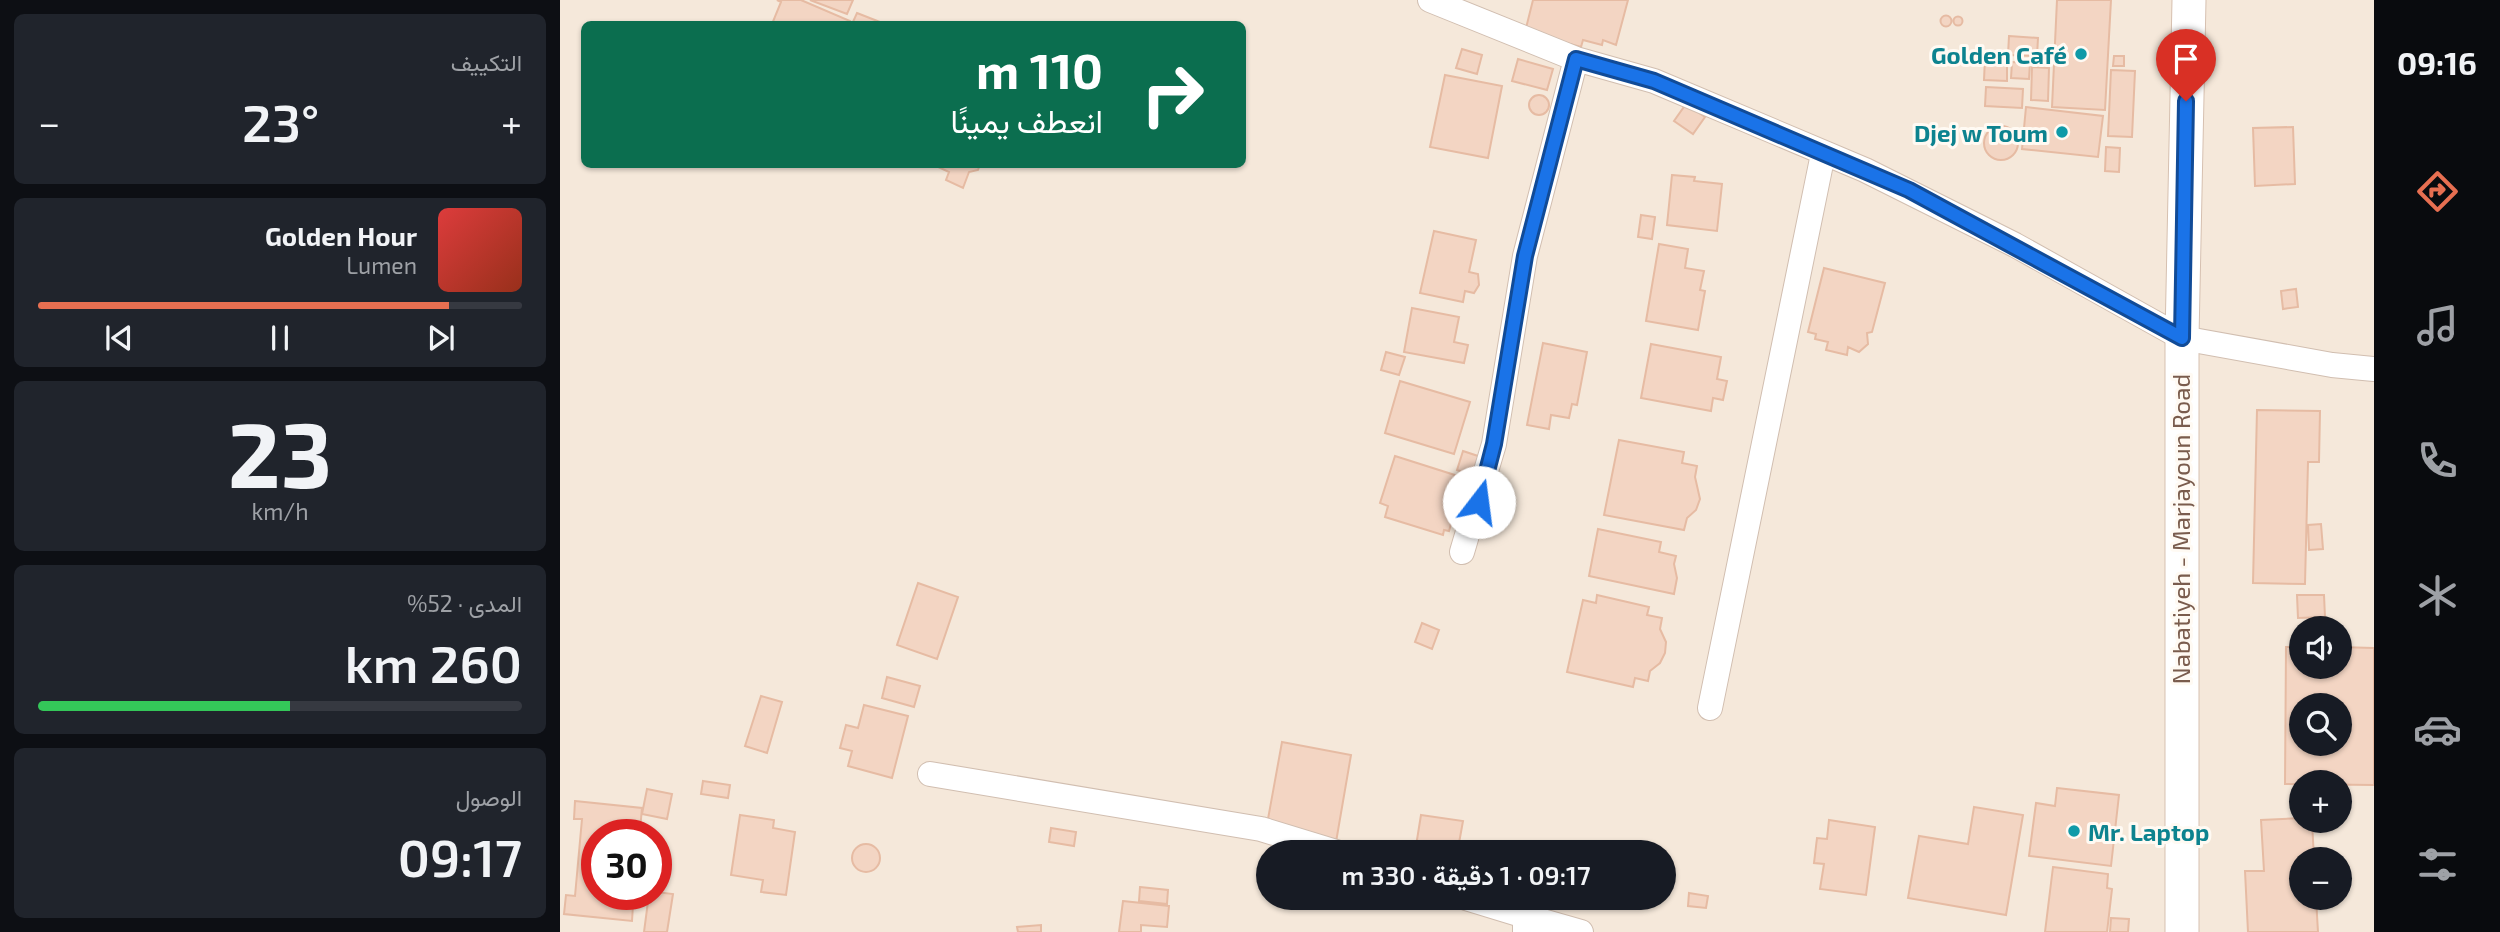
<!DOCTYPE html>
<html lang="ar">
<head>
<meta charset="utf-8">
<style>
	body { margin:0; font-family:"Exo 2",Vazirmatn,sans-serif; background:#20242c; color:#f1f3f6; direction:rtl; height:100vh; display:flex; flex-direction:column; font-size:26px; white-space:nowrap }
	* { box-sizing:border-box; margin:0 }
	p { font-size:23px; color:#9ea1a6 }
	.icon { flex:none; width:38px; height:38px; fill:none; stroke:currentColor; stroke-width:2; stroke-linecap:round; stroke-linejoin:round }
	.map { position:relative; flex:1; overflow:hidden; direction:ltr }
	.side { display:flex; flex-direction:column; gap:14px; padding:14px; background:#0d0f14; width:560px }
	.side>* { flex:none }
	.banner { position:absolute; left:21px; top:21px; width:665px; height:147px; border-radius:10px; box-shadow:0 2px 5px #0004; direction:rtl; background:#0b6e4f; color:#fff; overflow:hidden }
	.tools { position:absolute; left:1729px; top:616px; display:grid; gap:14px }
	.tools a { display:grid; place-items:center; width:63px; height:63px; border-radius:50%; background:#171b24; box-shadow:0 2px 5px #0004; font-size:35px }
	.speed { position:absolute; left:21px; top:819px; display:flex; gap:14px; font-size:35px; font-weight:700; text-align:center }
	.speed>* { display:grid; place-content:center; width:91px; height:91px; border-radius:50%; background:#171b24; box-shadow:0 2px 5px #0004; line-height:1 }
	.speed .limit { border:10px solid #d22; background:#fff; color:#111 }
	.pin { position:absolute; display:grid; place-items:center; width:60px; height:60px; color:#fff; margin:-72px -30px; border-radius:50% 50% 50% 0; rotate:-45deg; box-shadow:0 0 7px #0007 }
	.pin .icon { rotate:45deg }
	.me { position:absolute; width:77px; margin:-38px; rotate:15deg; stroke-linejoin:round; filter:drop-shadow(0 0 5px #0008) }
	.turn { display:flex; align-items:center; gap:24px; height:147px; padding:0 28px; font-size:32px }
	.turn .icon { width:91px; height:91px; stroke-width:2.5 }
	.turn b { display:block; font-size:49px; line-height:60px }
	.big { font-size:52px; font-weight:600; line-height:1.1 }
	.side .widget { flex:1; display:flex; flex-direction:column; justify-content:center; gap:10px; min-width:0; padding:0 24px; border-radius:10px; background:#20242c }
	.side .dial { align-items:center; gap:0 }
	.dial b { font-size:91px; line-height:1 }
	.song { display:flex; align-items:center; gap:21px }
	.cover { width:84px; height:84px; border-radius:10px; background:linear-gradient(135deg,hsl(0 70% 55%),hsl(10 70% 35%)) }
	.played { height:7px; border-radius:4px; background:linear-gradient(90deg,#e76f51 85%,#363941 85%) }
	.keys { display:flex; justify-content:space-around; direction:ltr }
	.heat { display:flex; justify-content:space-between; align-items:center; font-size:38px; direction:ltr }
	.charge { height:10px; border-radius:5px; background:linear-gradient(90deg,#34c759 52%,#363941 0) }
	.trip { position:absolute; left:696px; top:840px; width:420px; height:70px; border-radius:35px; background:#171b24; box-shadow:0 2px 5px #0004; font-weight:600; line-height:70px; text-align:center; direction:rtl }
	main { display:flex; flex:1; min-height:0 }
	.tab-bar { display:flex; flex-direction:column; width:126px; justify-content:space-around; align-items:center; background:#090b0e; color:#9ea1a6 }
	.tab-bar .icon { width:49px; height:49px }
	.tab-bar .active { color:#e76f51 }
	.tab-bar b { font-size:32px; color:#f1f3f6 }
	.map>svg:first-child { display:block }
	.residential { fill:#f5e8da; fill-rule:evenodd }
	.building { fill:#f3d5c3; stroke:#e6bba3; stroke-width:2; fill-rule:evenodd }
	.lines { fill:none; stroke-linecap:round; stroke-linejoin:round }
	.street-casing { stroke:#d1beb0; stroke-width:26 }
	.secondary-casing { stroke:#d6c0b0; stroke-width:35 }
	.street { stroke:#fff; stroke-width:24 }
	.secondary { stroke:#fff; stroke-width:33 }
	.route-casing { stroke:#114b97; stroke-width:18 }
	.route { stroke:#1a73e8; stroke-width:12 }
	.culture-dot { fill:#0f9aa8; stroke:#fffaf3; stroke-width:2.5 }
	.labels { text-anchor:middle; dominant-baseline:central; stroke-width:6; stroke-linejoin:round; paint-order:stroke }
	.culture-label { font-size:24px; font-weight:bold; fill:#0d838f; stroke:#fffaf3; text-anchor:end }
	.street-label { font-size:24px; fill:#7a5c4d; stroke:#fffaf3 }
</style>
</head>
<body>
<main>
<nav class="tab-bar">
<b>09:16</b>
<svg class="icon active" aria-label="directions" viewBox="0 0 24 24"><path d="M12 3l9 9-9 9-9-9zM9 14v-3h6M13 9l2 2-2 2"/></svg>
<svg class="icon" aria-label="music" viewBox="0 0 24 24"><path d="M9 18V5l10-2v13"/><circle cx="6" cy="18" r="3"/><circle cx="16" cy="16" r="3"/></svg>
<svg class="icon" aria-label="phone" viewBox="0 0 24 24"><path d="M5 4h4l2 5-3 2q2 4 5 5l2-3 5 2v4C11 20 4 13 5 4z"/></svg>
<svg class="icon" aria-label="climate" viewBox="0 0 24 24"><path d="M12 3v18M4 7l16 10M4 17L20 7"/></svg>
<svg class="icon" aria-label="car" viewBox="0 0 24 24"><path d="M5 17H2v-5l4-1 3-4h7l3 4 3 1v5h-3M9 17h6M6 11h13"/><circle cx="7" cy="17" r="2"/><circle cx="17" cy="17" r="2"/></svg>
<svg class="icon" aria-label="filters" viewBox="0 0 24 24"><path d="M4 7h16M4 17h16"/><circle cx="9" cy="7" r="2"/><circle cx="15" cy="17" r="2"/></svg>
</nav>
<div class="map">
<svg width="1814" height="932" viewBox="0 0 1814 932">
	<rect width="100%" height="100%" fill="#fdf6ec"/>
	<path class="residential" d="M 0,0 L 1814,0 L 1814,932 L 0,932 ZM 24,24 L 682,24 L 682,164 L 24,164 ZM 1741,628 L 1780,628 L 1780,667 L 1741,667 ZM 1741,705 L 1780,705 L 1780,744 L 1741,744 ZM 1741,782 L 1780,782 L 1780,821 L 1741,821 ZM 37,835 L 96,835 L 96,894 L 37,894 ZM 709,852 L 1104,852 L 1104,898 L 709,898 ZM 1741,859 L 1780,859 L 1780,898 L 1741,898 Z"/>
	<path class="building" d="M 217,0 L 241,0 L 290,21 L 289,24 L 212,24 L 221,2 Z
		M 250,0 L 293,0 L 287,14 Z
		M 973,0 L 1068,0 L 1056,45 L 1043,40 L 1042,45 L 1023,40 L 1021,47 L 965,32 Z
		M 1497,0 L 1551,0 L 1545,110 L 1492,107 Z
		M 297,13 L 325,24 L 292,24 Z
		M1380.5 21a5.5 5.5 0 1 1 11 0a5.5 5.5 0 1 1-11 0Z
		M1393.5 21a4.5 4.5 0 1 1 9 0a4.5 4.5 0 1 1-9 0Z
		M 1449,36 L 1478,38 L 1477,56 L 1448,55 Z
		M 902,49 L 922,55 L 917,74 L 896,68 Z
		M 1554,56 L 1564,56 L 1564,66 L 1553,66 Z
		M 1425,58 L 1447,59 L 1447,81 L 1424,80 Z
		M 958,59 L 993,69 L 987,90 L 952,81 Z
		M 1452,62 L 1470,63 L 1469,79 L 1451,78 Z
		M 1472,67 L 1489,68 L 1488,101 L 1471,100 Z
		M 1551,70 L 1575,71 L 1572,137 L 1548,136 Z
		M 885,75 L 942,86 L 928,158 L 870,147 Z
		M 1426,87 L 1463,89 L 1462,108 L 1425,106 Z
		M969 105a10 10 0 1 1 20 0a10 10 0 1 1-20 0Z
		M 1126,104 L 1145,117 L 1133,134 L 1114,121 Z
		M 1466,107 L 1543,116 L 1538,157 L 1462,149 Z
		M1424 143a17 17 0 1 1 34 0a17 17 0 1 1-34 0Z
		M 1733,127 L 1735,184 L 1695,186 L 1693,128 Z
		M 1546,147 L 1560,148 L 1559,172 L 1545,171 Z
		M 372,164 L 420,164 L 418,170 L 409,172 L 403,188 L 386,180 L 389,172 Z
		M 1112,175 L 1135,177 L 1134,181 L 1162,184 L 1157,231 L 1107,225 Z
		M 1081,215 L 1095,217 L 1092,239 L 1078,237 Z
		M 874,231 L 916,240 L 909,272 L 918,274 L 919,285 L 914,293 L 905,291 L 903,302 L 860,293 Z
		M 1099,244 L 1128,249 L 1125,268 L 1144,271 L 1140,290 L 1145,291 L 1138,330 L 1086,321 Z
		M 1264,268 L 1325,283 L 1312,332 L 1307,333 L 1308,344 L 1299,352 L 1288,347 L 1287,355 L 1266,350 L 1268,342 L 1255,339 L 1256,334 L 1248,332 Z
		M 1736,289 L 1738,307 L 1723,309 L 1721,291 Z
		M 852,308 L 899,317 L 894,342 L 908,345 L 904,363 L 844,352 Z
		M 983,343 L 1027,352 L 1017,405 L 1012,404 L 1009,418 L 991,415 L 989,429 L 967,425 Z
		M 1091,344 L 1161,357 L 1157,379 L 1167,381 L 1163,400 L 1153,398 L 1151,411 L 1081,398 Z
		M 826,352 L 845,357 L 839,375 L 821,370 Z
		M 840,381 L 910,402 L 894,454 L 825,433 Z
		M 1697,410 L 1760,411 L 1759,462 L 1748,462 L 1745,584 L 1693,583 Z
		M 1059,440 L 1124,452 L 1122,463 L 1137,466 L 1135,477 L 1140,499 L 1136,510 L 1127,518 L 1124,530 L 1044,515 Z
		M 903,451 L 921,457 L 915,476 L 897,470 Z
		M 835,456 L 901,477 L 896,490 L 905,493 L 899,513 L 890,510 L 888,515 L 893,517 L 889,531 L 884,530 L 883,535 L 825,517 L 828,506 L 820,503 Z
		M 1761,524 L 1763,549 L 1749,550 L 1748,525 Z
		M 1038,529 L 1101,542 L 1099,552 L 1116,556 L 1114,564 L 1117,578 L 1114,594 L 1029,576 Z
		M 358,583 L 398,597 L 377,659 L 337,645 Z
		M 1037,595 L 1089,607 L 1087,615 L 1102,618 L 1100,629 L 1106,642 L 1105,653 L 1100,663 L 1090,671 L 1088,681 L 1075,678 L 1073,687 L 1007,672 L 1023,600 L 1036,603 Z
		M 1737,595 L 1764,595 L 1765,617 L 1738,618 Z
		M 862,623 L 879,630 L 872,649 L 855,642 Z
		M 1726,647 L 1741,647 L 1741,667 L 1780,667 L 1780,647 L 1814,648 L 1814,785 L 1725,784 ZM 1741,705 L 1780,705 L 1780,744 L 1741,744 Z
		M 327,677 L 360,686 L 354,707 L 322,698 Z
		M 201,696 L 222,702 L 207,753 L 185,746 Z
		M 304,705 L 348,716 L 332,778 L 288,766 L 292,751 L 280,748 L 286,725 L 298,728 Z
		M 722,742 L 791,755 L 776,842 L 706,830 Z
		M 143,781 L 170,785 L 168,798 L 141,794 Z
		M 1497,788 L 1559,795 L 1551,866 L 1469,856 L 1476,803 L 1495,806 Z
		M 87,789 L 112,794 L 107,819 L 82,814 Z
		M 15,801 L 82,808 L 80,830 L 72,829 L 72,835 L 37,835 L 37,894 L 65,894 L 64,905 L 73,905 L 72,921 L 4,914 L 6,895 L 15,896 L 22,819 L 14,819 Z
		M 1414,807 L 1463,815 L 1446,915 L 1348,898 L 1359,836 L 1408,844 Z
		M 180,815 L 214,820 L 213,828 L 235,832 L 226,895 L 201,892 L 203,880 L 171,875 Z
		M 861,815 L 903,821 L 899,843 L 904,844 L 902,852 L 855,852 Z
		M 1741,818 L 1741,821 L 1752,821 L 1754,859 L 1741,859 L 1741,898 L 1756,898 L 1758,932 L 1688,932 L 1685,871 L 1704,871 L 1701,820 Z
		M 1269,820 L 1315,827 L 1306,895 L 1260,889 L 1264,864 L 1254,863 L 1257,838 L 1267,839 Z
		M 491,828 L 516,832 L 514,846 L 489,842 Z
		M292 858a14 14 0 1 1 28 0a14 14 0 1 1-28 0Z
		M 1493,867 L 1548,874 L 1547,888 L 1552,889 L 1547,932 L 1485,932 Z
		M 580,887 L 608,890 L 607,904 L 579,901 Z
		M 96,892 L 113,894 L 107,932 L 84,932 L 89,894 Z
		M 1129,893 L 1148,896 L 1146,908 L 1128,906 Z
		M 563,901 L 609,906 L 607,927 L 581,925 L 581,932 L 559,932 Z
		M 1551,918 L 1569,919 L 1568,932 L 1550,932 Z
		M 481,925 L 481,932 L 458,932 L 457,927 Z"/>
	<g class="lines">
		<g class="street-casing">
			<path id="street" d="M 870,0 L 1016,59 L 1094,81 L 1305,170 L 1455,245 L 1622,338 L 1772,365 L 1814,369
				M 902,552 L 934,444 L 965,256 L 1016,59
				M 1150,708 L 1263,154
				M 370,774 L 701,829 L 776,852
				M 906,898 L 965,916
				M 965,932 L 965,916 L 1021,932"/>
		</g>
		<g class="secondary-casing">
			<path id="secondary" d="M 1622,932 L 1622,338 L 1629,0"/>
		</g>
		<use href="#street" class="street"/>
		<use href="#secondary" class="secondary"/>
	</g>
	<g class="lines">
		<g class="route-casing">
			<path id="route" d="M 919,502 L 934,444 L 965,256 L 1016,59 L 1094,81 L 1349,190 L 1622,338 L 1626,101"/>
		</g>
		<use href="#route" class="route"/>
	</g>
	<g class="culture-dot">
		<circle cx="1521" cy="54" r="7"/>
		<circle cx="1502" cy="132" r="7"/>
		<circle cx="1514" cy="831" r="7"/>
	</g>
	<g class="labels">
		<g class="culture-label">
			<text x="1507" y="54">Golden Café</text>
			<text x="1488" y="132">Djej w Toum</text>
			<text x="1528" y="831" text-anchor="start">Mr. Laptop</text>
		</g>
		<g class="street-label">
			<text transform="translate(1620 529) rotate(-90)">Nabatiyeh - Marjayoun Road</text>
		</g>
	</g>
</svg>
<div class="tools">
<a><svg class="icon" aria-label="sound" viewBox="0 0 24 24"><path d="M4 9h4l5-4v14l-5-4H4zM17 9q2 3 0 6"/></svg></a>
<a><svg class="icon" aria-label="search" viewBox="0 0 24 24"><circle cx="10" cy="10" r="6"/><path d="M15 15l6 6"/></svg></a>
<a>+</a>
<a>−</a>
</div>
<div class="speed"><div class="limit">30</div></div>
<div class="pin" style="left:1626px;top:101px;background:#d93025"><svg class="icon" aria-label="arrive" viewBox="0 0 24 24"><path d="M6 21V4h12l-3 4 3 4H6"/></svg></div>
<svg class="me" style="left:919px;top:502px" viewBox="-20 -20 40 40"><circle r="19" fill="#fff"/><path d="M0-13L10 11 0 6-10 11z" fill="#1a73e8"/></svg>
<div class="trip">09:17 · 1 دقيقة · 330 m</div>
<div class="banner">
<div class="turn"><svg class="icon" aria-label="right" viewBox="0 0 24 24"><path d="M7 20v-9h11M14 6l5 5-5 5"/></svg><div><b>110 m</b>انعطف يمينًا</div></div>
</div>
</div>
<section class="side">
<div class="widget"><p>التكييف</p>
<div class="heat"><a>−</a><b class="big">23°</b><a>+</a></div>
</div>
<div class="widget">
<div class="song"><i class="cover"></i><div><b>Golden Hour</b><p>Lumen</p></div></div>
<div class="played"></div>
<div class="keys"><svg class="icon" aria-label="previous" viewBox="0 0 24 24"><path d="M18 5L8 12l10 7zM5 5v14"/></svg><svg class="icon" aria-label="pause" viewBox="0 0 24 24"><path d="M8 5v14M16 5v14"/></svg><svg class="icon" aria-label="next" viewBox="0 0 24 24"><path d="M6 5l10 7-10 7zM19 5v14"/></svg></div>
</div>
<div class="widget dial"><b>23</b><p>km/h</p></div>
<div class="widget"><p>المدى · 52%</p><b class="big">260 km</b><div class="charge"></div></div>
<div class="widget"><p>الوصول</p><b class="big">09:17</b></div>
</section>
</main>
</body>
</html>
